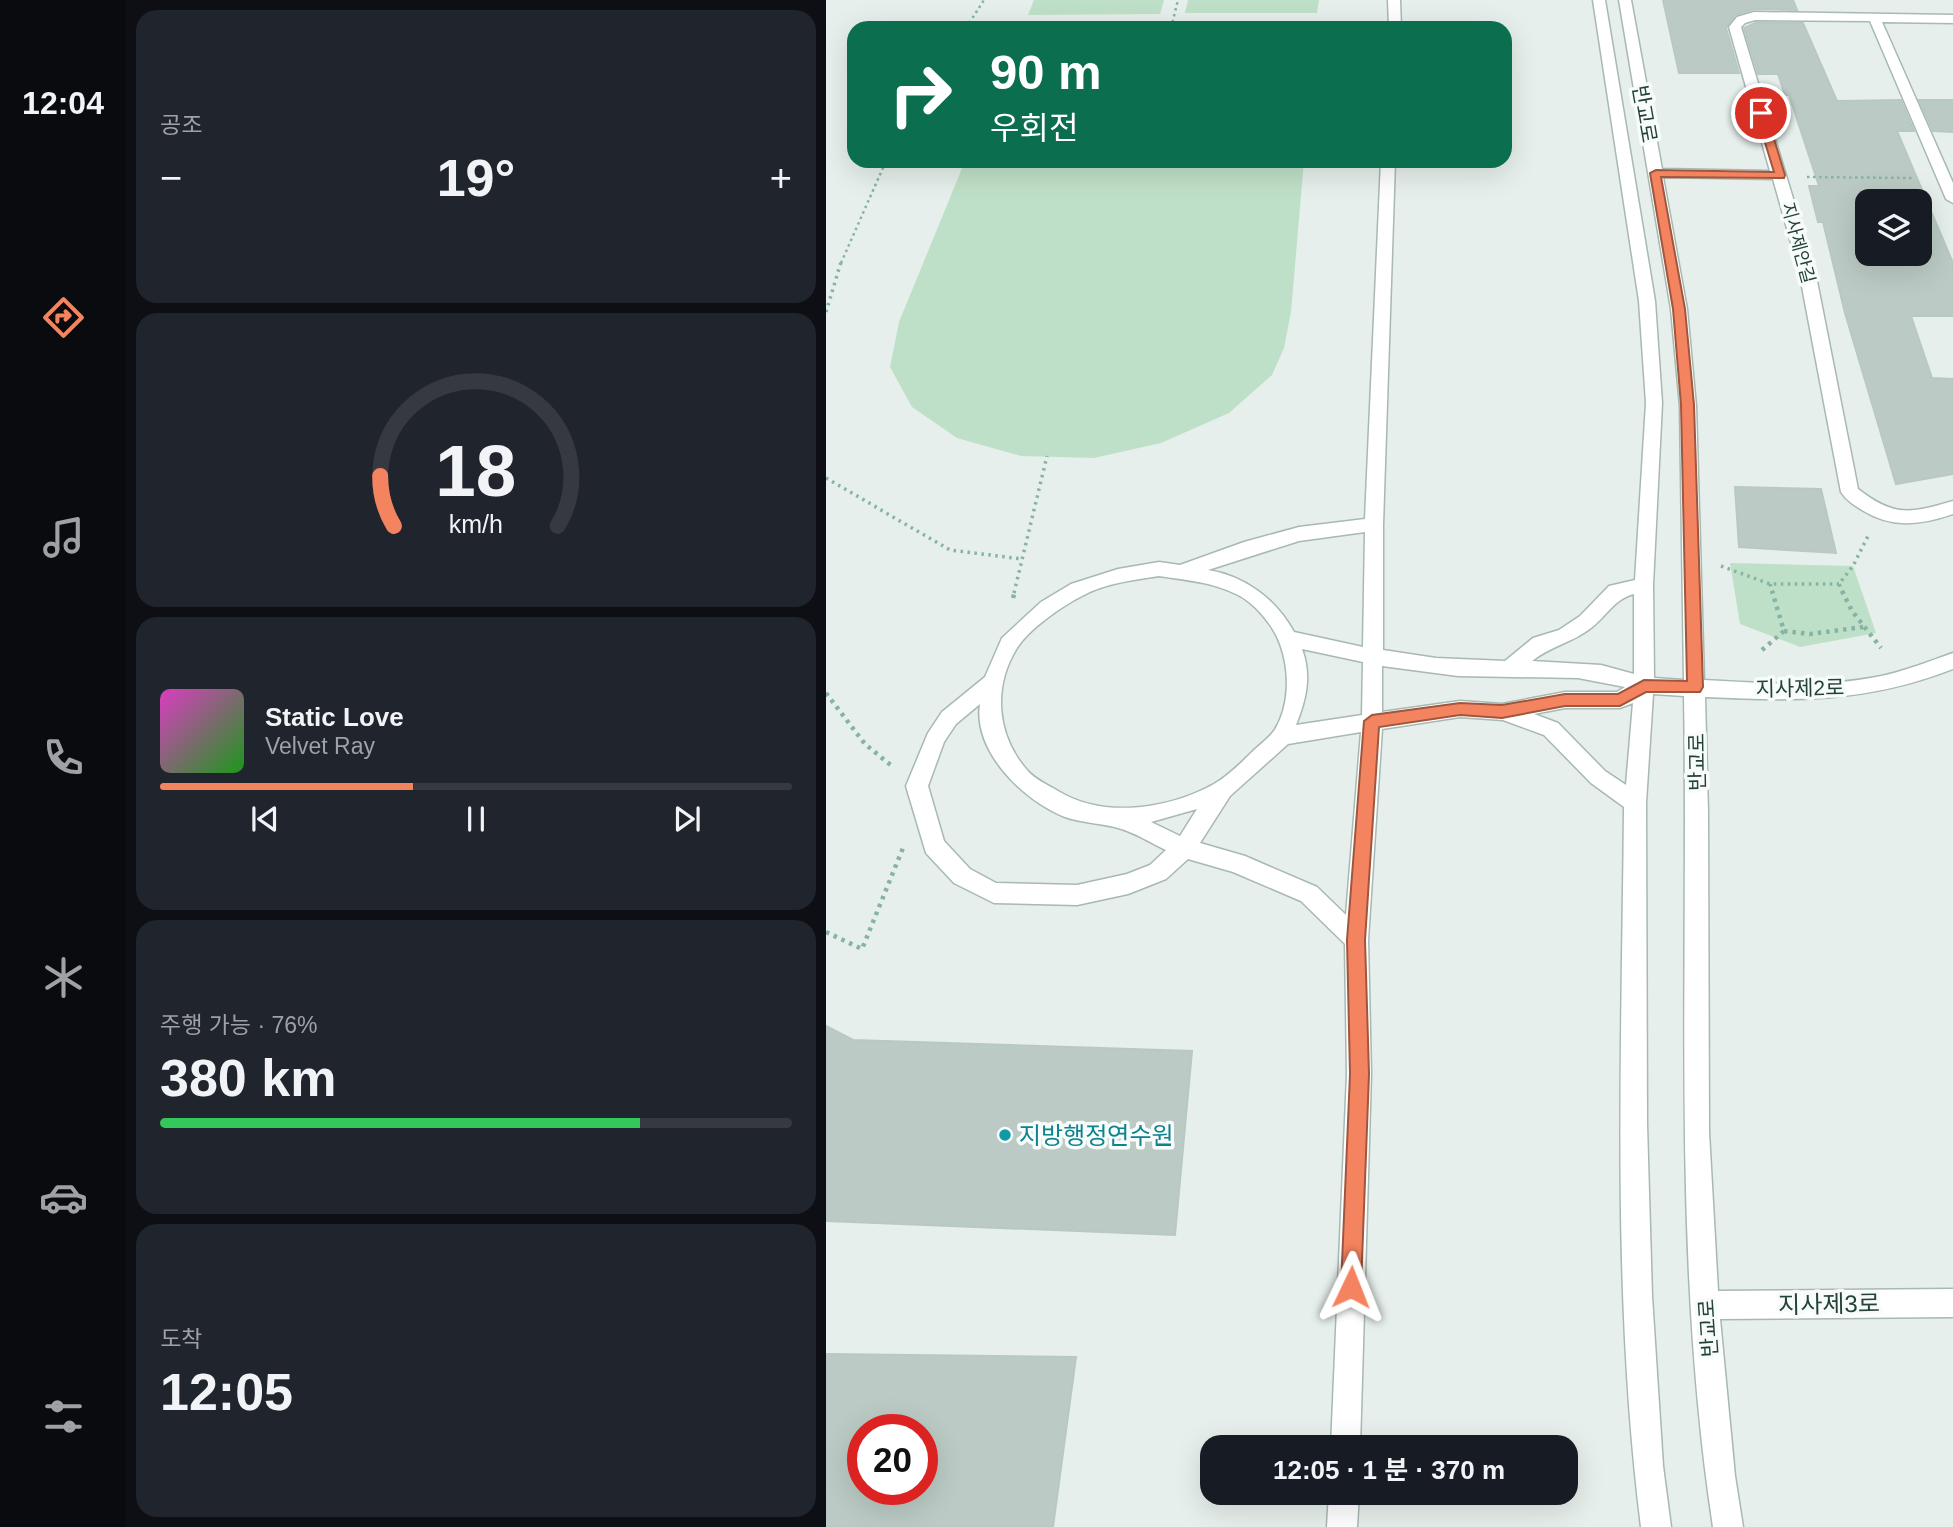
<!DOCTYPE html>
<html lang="ko">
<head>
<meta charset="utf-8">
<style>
	body { margin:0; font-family:Helvetica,"Noto Sans KR",sans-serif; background:#20242c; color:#f1f3f6; height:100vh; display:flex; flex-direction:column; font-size:26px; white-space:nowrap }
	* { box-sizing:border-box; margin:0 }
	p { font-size:23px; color:#9ea1a6 }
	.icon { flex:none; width:38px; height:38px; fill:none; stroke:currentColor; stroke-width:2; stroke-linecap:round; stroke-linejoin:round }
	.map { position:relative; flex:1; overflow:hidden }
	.drawer { display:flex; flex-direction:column; gap:10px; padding:10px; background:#0d0f14; width:700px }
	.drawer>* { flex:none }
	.guide { position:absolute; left:21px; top:21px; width:665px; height:147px; border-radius:21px; box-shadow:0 7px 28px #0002; background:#0b6e4f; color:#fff; overflow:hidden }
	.tools { position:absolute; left:1029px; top:189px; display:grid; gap:14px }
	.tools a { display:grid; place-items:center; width:77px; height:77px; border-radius:14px; background:#171b24; box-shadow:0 7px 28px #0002; font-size:35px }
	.speed { position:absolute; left:21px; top:1414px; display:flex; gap:14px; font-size:35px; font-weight:700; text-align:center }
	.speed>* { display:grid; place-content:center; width:91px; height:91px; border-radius:50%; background:#171b24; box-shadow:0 7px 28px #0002; line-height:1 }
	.speed .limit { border:10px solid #d22; background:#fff; color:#111 }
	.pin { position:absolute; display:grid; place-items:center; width:60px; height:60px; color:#fff; margin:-30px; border:4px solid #fff; border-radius:50%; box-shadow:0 2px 7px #0007 }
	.me { position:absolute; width:77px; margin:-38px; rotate:2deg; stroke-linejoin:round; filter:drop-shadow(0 0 5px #0008) }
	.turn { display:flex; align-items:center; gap:24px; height:147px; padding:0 28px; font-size:32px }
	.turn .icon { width:91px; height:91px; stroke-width:2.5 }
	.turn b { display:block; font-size:49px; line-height:60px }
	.big { font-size:52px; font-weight:700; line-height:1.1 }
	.drawer .card { flex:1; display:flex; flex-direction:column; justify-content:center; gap:10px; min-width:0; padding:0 24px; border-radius:21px; background:#20242c }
	.drawer .dial { align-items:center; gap:0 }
	.dial svg { height:182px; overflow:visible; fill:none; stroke:#363941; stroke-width:7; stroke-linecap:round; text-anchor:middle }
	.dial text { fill:#f1f3f6; stroke:none }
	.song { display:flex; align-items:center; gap:21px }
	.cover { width:84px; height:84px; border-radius:10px; background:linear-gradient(135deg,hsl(310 70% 55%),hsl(120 70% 35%)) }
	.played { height:7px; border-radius:4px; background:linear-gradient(90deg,#f4845f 40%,#363941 40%) }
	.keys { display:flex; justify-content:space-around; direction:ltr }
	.heat { display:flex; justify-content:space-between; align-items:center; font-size:38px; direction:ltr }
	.charge { height:10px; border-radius:5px; background:linear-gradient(90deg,#34c759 76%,#363941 0) }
	.trip { position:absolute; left:374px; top:1435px; width:378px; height:70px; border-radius:21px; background:#171b24; box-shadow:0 7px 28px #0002; font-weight:700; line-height:70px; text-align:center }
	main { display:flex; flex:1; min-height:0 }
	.dock { display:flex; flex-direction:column; width:126px; justify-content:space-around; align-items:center; background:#090b0e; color:#9ea1a6 }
	.dock .icon { width:49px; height:49px }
	.dock .current { color:#f4845f }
	.dock b { font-size:32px; color:#f1f3f6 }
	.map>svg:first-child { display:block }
	.green { fill:#bfe0c8 }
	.building { fill:#bbcac4; stroke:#b8c9c2; stroke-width:2; fill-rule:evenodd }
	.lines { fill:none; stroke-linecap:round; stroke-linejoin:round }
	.minor-casing { stroke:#a8b8b2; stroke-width:3 }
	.path-far2 { stroke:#86b3a5; stroke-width:2.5; stroke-dasharray:2.5 3.5; stroke-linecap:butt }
	.path-far1 { stroke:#86b3a5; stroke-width:3.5; stroke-dasharray:2.5 4.5; stroke-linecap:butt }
	.path { stroke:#86b3a5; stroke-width:4.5; stroke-dasharray:3.5 5; stroke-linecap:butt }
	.minor { fill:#fff; fill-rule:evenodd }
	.route { fill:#f4845f; stroke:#9f563e; stroke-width:2 }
	.culture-dot { fill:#0f9aa8; stroke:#f7fbf9; stroke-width:2.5 }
	.labels { text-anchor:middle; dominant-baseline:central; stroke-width:7; stroke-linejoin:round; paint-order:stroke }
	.far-street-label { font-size:18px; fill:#24423a; stroke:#f7fbf9 }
	.street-label { font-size:21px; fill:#24423a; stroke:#f7fbf9 }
	.near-culture-label { font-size:24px; fill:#0d838f; stroke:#f7fbf9; text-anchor:start }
	.near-street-label { font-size:24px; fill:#24423a; stroke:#f7fbf9 }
</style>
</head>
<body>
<main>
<nav class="dock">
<b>12:04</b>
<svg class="icon current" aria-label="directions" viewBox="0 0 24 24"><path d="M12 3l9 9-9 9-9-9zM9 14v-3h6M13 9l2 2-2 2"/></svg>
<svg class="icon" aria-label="music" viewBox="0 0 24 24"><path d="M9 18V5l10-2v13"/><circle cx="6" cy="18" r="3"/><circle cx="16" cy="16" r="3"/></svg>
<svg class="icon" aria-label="phone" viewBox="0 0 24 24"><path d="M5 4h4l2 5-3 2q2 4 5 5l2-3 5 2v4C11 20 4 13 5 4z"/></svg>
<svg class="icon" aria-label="climate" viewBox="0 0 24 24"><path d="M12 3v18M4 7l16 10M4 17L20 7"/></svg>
<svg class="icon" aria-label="car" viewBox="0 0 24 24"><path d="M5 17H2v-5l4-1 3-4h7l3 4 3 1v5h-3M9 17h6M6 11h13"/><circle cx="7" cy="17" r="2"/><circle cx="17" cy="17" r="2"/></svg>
<svg class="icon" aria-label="filters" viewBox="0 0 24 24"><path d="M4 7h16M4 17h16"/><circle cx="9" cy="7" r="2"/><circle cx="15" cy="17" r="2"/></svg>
</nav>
<section class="drawer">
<div class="card"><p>공조</p>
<div class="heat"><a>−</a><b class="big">19°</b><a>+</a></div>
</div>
<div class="card dial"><svg viewBox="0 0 100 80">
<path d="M14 69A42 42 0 1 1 86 69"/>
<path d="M14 69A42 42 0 0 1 8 47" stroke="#f4845f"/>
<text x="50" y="56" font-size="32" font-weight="700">18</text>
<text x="50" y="72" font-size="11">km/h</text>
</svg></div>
<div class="card">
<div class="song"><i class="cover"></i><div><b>Static Love</b><p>Velvet Ray</p></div></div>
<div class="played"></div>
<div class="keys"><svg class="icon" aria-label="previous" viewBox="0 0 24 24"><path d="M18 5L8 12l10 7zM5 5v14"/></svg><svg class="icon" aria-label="pause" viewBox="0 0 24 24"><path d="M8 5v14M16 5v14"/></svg><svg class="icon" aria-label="next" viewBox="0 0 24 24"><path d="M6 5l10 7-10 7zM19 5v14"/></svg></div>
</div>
<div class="card"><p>주행 가능 · 76%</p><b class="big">380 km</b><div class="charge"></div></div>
<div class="card"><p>도착</p><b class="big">12:05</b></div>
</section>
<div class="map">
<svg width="1127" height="1527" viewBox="0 0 1127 1527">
	<rect width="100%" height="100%" fill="#e6efeb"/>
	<path class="green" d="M 208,0 L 338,0 L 334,14 L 202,15 Z
		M 362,0 L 493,0 L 491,13 L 359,13 Z
		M 139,161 L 478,161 L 465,312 L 458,348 L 446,375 L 403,413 L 335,443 L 268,458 L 195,456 L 131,438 L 86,407 L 64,367 L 73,322 Z
		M 904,563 L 1027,566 L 1050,633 L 974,647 L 914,624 Z"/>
	<path class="building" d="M 837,0 L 967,0 L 971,10 L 928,9 L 909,15 L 900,28 L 913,73 L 853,73 Z
		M 929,23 L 977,23 L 1011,101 L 1075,100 L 1088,131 L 1071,131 L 1127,263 L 1127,316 L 1085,316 L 1106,378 L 1127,379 L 1127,474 L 1070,484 L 1019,313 L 997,222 L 992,222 L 983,186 L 993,186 L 963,95 L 959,95 L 952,74 L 932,74 L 918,28 ZM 1041,201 L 1094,201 L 1094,254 L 1041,254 Z
		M 1093,100 L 1127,100 L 1127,132 L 1107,131 Z
		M 909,487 L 995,489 L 1010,553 L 913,547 Z
		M 0,1026 L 27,1040 L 366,1051 L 349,1235 L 0,1221 Z
		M 0,1354 L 250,1357 L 227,1527 L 0,1527 ZM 37,1430 L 96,1430 L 96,1489 L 37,1489 Z"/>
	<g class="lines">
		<g class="minor-casing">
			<path id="minor" d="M 562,0 L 574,0 L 575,28 L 563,28 Z
				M 767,0 L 779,0 L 829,301 L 836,403 L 827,585 L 828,678 L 858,680 L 854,406 L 845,309 L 793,0 L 805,0 L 836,169 L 944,171 L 903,27 L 911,17 L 928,12 L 1127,15 L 1127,23 L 1056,22 L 1127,183 L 1127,203 L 1120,199 L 1044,21 L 929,20 L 919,23 L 915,27 L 989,271 L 1032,489 C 1069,518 1085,513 1127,501 L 1127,514 C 1095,525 1066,529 1036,510 C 1028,505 1020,500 1015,492 L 973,271 L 947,179 L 837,177 L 861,309 L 870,406 L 878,680 C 935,683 994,688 1050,677 C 1077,672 1101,662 1127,653 L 1127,669 C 1039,703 971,701 879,697 L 882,812 L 883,1132 L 892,1291 L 1127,1289 L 1127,1317 L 894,1319 L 909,1476 L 917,1527 L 887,1527 C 845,1252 863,973 858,696 L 827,694 L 820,803 L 821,1124 L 826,1296 L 837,1466 L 845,1527 L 815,1527 C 785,1289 796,1046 798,807 L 765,783 L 718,735 L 677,720 L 634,717 L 556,729 L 542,940 L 545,1074 L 534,1447 L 505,1447 L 521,1074 L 519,944 L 475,901 L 407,872 L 362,859 L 340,879 L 302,894 L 251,905 L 168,903 L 128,883 L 100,853 L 80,786 L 102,733 L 116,712 L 159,677 L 176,638 L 215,602 L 245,584 L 292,569 L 333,562 L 354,565 L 418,542 L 473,527 L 539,519 L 555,161 L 569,161 L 557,525 L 557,650 L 610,658 L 679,661 L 707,638 L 733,630 L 754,616 L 783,586 L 809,580 L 820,403 L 813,301 ZM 539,532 L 537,647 L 468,632 C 450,599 419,576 382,570 L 473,541 ZM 333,576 C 359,580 386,582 410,594 C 428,602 448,626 454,644 C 464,671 464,706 448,731 C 442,739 432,746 425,753 C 414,764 402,776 388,784 C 343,809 277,819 232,791 C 222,785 208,779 201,770 C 171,736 166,688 191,648 C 203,629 236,606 256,596 C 279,583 308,580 333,576 ZM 808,594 L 808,674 L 775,665 L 706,661 C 724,646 746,643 765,628 C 781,616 788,599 808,594 ZM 476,649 L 537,662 L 536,715 L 470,725 C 480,700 486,676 476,649 ZM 556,666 L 632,676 L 752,678 L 799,687 L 791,692 L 739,692 L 676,704 L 634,701 L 556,712 ZM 807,703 L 800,785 L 779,771 L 732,723 L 708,714 L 739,708 L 794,708 ZM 154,704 C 147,752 198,801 239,817 C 256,823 275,823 292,828 C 308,832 325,843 340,850 L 324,865 L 301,874 L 251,885 L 170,883 L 144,869 L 118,841 L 102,786 L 118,742 L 130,724 ZM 535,732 L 520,915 L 491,887 L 419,856 L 374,843 L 404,796 L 462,744 ZM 371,809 L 354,836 L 325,822 Z
				M 503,1493 L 533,1493 L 531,1527 L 501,1527 Z"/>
		</g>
		<path class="path-far2" d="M 140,28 L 158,0
			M 345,28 L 352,0
			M 981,177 L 1088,178
			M 15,263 L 60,161"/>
		<path class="path-far1" d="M 0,312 L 15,262
			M 0,478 L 124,550 L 196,559
			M 895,566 L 944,584 L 1013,584
			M 944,584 L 947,593
			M 188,593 L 221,456
			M 1017,593 L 1013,584 L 1027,566 L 1042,536"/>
		<path class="path" d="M 1016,591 L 1026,611 L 1055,648
			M 187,598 L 189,591
			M 958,631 L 984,634 L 1037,627
			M 936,650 L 958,631 L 946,591
			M 0,693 L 39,744 L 67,767
			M 0,932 L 36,949 L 77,848"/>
		<use href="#minor" class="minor"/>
	</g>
	<path class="route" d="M 935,110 L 940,113 L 959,175 L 958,178 L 835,177 L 859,309 L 868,405 L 877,687 L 874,692 L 820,692 L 794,706 L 739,706 L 676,718 L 634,715 L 553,727 L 539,940 L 543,1074 L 535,1287 L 532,1294 L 525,1297 L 518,1294 L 515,1287 L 524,1074 L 521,940 L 538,721 L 546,715 L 634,703 L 676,705 L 739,694 L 792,694 L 818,680 L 861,681 L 855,405 L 847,309 L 824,173 L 830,170 L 948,172 L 930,113 Z"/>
	<circle class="culture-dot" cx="179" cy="1135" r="7"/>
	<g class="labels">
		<g class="far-street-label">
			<text transform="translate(972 243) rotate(75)">지사제안길</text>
		</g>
		<g class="street-label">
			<text transform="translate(819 114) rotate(80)">반교로</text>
			<text transform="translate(974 688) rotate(-1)">지사제2로</text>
			<text transform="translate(871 762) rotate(-91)">반교로</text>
			<text transform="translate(882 1328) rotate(-94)">반교로</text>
		</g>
		<g class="near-culture-label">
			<text x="193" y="1135">지방행정연수원</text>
		</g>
		<g class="near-street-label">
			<text transform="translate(1003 1304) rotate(-1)">지사제3로</text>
		</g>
	</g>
</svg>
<div class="tools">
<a><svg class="icon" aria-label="layers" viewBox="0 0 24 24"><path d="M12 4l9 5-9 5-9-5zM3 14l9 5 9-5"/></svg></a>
</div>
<div class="speed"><div class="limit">20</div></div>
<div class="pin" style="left:935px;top:113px;background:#d93025"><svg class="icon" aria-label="arrive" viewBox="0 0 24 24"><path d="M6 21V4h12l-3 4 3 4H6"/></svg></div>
<svg class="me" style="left:525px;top:1287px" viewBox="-20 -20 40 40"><path d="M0-17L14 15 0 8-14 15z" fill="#f4845f" stroke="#fff" stroke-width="4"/></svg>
<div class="trip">12:05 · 1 분 · 370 m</div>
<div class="guide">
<div class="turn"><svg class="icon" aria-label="right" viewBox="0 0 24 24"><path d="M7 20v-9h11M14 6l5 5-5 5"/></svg><div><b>90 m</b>우회전</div></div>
</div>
</div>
</main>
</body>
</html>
